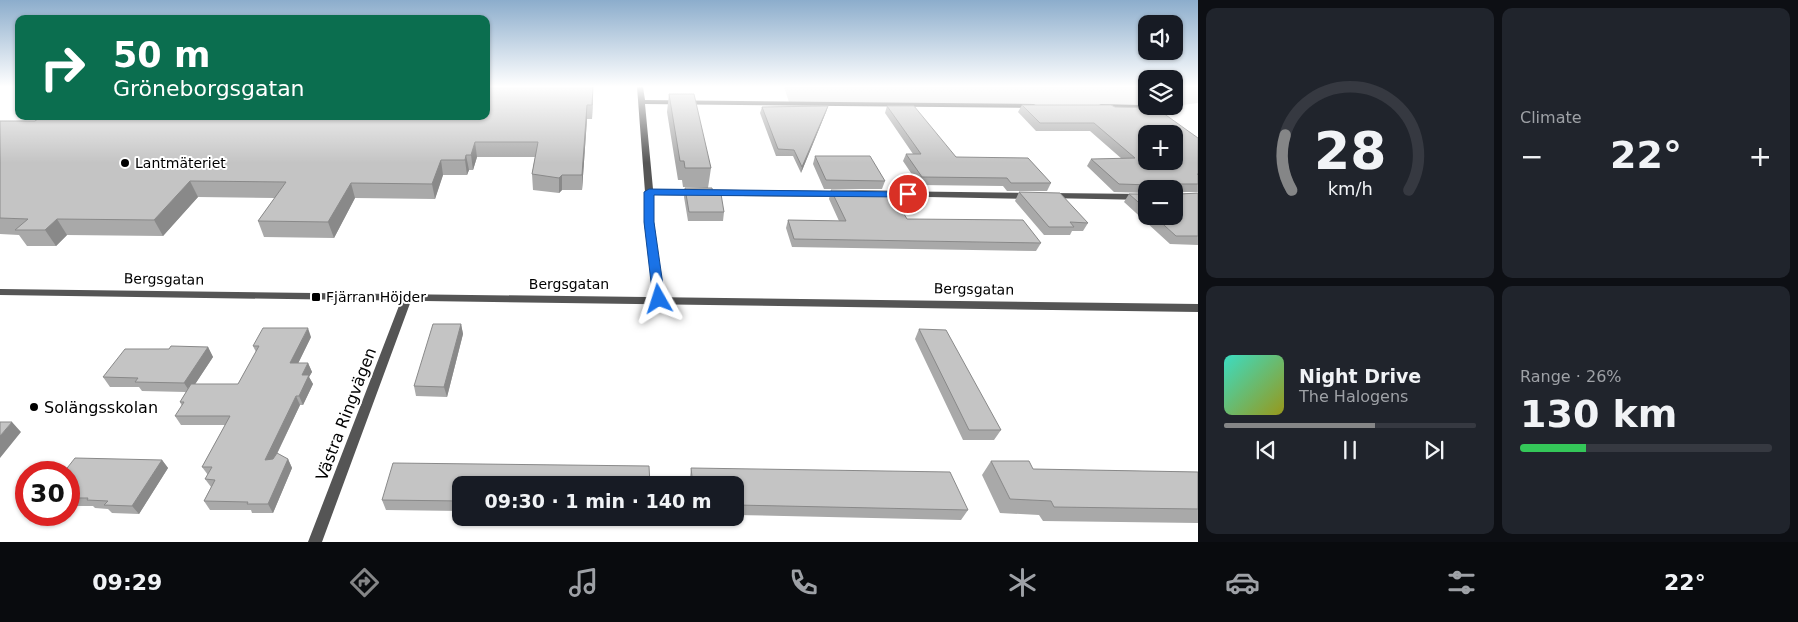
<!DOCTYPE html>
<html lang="en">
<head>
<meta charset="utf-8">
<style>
	body { margin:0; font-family:"DejaVu Sans",sans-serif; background:#20242c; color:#f1f3f6; height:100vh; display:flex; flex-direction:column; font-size:19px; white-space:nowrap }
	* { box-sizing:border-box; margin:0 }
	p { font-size:16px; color:#9ea1a6 }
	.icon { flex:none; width:28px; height:28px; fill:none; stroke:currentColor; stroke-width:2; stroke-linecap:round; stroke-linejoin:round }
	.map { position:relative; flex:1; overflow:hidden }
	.side { display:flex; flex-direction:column; gap:8px; padding:8px; background:#0d0f14; width:600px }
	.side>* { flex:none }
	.banner { position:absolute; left:15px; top:15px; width:475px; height:105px; border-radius:10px; box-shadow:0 1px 4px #0004; background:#0b6e4f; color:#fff; overflow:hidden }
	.controls { position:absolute; left:1138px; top:15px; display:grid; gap:10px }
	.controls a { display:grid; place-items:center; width:45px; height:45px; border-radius:10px; background:#171b24; box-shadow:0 1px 4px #0004; font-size:25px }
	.speed { position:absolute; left:15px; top:461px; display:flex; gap:10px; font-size:25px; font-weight:700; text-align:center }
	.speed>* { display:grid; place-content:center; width:65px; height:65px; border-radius:50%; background:#171b24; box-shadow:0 1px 4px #0004; line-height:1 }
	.speed .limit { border:8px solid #d22; background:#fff; color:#111 }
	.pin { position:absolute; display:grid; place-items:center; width:42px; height:42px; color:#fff; margin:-21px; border:2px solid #fff; border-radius:50%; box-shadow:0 1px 5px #0007 }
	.me { position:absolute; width:55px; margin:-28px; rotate:354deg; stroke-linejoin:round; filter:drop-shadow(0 0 4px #0008) }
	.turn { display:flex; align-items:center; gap:18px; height:105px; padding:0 15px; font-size:22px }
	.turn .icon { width:65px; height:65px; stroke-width:2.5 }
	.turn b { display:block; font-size:35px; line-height:42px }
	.big { font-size:38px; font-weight:700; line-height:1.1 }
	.side .card { flex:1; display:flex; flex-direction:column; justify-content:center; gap:8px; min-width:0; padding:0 18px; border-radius:10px; background:#20242c }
	.side .dial { align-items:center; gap:0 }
	.dial svg { height:130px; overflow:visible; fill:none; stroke:#363941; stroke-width:7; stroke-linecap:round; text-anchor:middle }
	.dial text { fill:#f1f3f6; stroke:none }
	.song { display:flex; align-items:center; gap:15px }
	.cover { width:60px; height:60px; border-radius:8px; background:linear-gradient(135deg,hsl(170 70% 55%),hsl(60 70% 35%)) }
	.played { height:5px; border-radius:2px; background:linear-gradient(90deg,#858687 60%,#363941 60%) }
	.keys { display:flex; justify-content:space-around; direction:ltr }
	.heat { display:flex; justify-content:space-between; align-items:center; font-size:28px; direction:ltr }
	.charge { height:8px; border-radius:4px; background:linear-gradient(90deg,#34c759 26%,#363941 0) }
	.side .tiles { flex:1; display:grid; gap:8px; grid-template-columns:repeat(2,1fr) }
	.trip { position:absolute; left:452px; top:476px; width:292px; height:50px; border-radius:10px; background:#171b24; box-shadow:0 1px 4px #0004; font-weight:700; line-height:50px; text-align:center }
	.tabs { display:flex; height:80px; justify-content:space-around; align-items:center; background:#090b0e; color:#9ea1a6 }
	.tabs .icon { width:35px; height:35px }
	.tabs .active { color:#858687 }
	.tabs b { font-size:22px; color:#f1f3f6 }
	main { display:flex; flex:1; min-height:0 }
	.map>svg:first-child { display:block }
	.green { fill:#dcdcdc }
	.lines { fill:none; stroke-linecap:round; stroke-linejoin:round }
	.minor { fill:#555; fill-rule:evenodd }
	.tertiary { fill:#555; fill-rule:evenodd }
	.wall { fill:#a9a9a9 }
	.shaded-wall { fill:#898989 }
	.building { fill:#c4c4c4; stroke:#898989; fill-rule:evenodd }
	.route { fill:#1a73e8; stroke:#114b97 }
	.poi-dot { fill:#000; stroke:#fff; stroke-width:2 }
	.labels { text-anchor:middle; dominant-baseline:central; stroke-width:4; stroke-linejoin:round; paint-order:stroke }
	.poi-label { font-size:14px; fill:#000; stroke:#fff; text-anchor:start }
	.street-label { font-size:14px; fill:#000; stroke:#fff }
	.near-poi-label { font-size:16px; fill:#000; stroke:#fff; text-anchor:start }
	.near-street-label { font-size:16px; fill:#000; stroke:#fff }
</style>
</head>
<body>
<main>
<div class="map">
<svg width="1198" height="542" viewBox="0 0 1198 542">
	<rect width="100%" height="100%" fill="#fff"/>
	<path class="green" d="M 784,87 L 1146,87 L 1146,106 L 1171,106 L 1140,107 L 789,102 Z
		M 1174,87 L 1198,87 L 1198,103 L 1174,106 Z"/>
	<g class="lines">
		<path class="minor" d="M 637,87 L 643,87 L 645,100 L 1034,104 L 1037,106 L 1034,108 L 645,104 L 653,189 L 843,191 L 847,194 L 843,197 L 653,195 L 654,222 L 664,299 L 659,303 L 654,299 L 644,222 L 645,192 Z
			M 1101,104 L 1140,105 L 1143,107 L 1140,109 L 1099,107 L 1099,105 Z
			M 880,191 L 1030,193 L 1034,196 L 1030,199 L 877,196 L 876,194 Z
			M 1050,193 L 1146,194 L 1146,200 L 1047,198 L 1046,196 Z
			M 407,294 L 412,298 L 322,542 L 308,542 L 402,298 Z"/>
		<path class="tertiary" d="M 0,289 L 1198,304 L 1198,312 L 0,295 Z"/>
	</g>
	<path class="wall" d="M 593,87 L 592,119 L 587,119 L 582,190 L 562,190 L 559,193 L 533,190 L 532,174 L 535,157 L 477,157 L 473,170 L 469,170 L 467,175 L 443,175 L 435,199 L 355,198 L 334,238 L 264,237 L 258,221 L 275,198 L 198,197 L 163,236 L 67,235 L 56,246 L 27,246 L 19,235 L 0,234 L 0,121 L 35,121 Z
		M 669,94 L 711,168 L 708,188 L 683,187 L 682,180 L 678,180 L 667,112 Z
		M 1022,105 L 1115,107 L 1198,138 L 1198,192 L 1179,192 L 1180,194 L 1198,193 L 1198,245 L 1170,244 L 1124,202 L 1129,194 L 1146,194 L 1146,216 L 1174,216 L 1174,189 L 1146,189 L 1146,193 L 1114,192 L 1087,166 L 1091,159 L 1122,159 L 1090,131 L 1036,131 L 1018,112 Z
		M 828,106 L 826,112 L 801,173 L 793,156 L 776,156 L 760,113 L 762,107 Z
		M 887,106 L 956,157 L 1051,183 L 1047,191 L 1007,191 L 1003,186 L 919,185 L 903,161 L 906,154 L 913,154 L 885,113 Z
		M 815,156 L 885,181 L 882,189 L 824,189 L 813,164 Z
		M 685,188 L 713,194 L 724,212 L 723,221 L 688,221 L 684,197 Z
		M 831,190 L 907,219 L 1041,243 L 1036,251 L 792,247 L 786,228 L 788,220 L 839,221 L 829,199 Z
		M 1019,192 L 1088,223 L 1083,231 L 1072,231 L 1070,235 L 1044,235 L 1015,201 Z
		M 461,324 L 463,334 L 447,397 L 416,396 L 414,386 Z
		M 919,329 L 1001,430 L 994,440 L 963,440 L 915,339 Z
		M 311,337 L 298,363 L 308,363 L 312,372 L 309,377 L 313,384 L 303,405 L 300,405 L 277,454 L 288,459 L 292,468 L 273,513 L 252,513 L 251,510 L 210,510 L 204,501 L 211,487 L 205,479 L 208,475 L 202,467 L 225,425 L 181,425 L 175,416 L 182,406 L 180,402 L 186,392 L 142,391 L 139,387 L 110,387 L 103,377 L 169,349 L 208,347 L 213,357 L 195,384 L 238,384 L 256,352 L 253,346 Z
		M 162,460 L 168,468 L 139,514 L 112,513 L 108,509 L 95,508 L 93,506 L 69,506 L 69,472 Z
		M 991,461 L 1033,469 L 1198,472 L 1198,523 L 1043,521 L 1039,515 L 1000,513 L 982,475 Z
		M 691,468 L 968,510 L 961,520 L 736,515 L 736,485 L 690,485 L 690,478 Z
		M 461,485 L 461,511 L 386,510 L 382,500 Z"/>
	<path class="shaded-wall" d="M 593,87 L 593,94 L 592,119 L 592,105 Z
		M 587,105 L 587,119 L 582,190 L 582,175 Z
		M 828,106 L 826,112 L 801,173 L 802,167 Z
		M 475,142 L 477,157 L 473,170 L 471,155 Z
		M 466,155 L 469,170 L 467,175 L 465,160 Z
		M 441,160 L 443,175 L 435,199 L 432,184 Z
		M 562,175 L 562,190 L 559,193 L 559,178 Z
		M 190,181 L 198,197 L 163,236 L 154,220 Z
		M 351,183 L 355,198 L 334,238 L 328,222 Z
		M 57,219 L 67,235 L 56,246 L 45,230 Z
		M 461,324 L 463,334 L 447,397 L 444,387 Z
		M 308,328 L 311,337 L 294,372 L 290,363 Z
		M 208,347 L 213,357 L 190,392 L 184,383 Z
		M 308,363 L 312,372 L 309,377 L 313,384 L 303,405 L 299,396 L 302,375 Z
		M 296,396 L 300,405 L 270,468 L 265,460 Z
		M 12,422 L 21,432 L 0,458 L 0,436 Z
		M 288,459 L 292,468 L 273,513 L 268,504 Z
		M 162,460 L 168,468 L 139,514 L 132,506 Z"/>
	<path class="building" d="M 486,87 L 593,87 L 592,105 L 587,105 L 582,175 L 562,175 L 559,178 L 532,174 L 538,142 L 475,142 L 471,155 L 466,155 L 465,160 L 441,160 L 432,184 L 351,183 L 328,222 L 258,221 L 286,182 L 190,181 L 154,220 L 57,219 L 45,230 L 15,230 L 28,219 L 0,218 L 0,121 L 35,121 L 42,116 L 486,116 Z
		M 669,94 L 694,94 L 711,168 L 685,168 L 684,161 L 680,161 Z
		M 1022,105 L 1111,105 L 1115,107 L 1156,108 L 1198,138 L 1198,174 L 1197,174 L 1198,175 L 1198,184 L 1179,184 L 1178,186 L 1180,194 L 1198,193 L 1198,236 L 1176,236 L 1154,216 L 1174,216 L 1174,189 L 1153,189 L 1152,185 L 1119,184 L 1091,159 L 1135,158 L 1094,123 L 1040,123 ZM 1146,134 L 1174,134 L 1174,161 L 1146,161 Z
		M 828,106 L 802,167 L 794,150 L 778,149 L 762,107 Z
		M 887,106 L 914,106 L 956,157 L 1028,158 L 1051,183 L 1011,183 L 1007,178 L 922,177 L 906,154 L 921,154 Z
		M 815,156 L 870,156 L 885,181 L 826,180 Z
		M 685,188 L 712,188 L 713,194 L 721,194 L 724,212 L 689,212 Z
		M 831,190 L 890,191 L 907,219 L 1023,220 L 1041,243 L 794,239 L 788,220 L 846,221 Z
		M 1019,192 L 1060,193 L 1088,223 L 1070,222 L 1074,227 L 1049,227 Z
		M 1129,194 L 1146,194 L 1146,209 Z
		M 433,324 L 461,324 L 444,387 L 414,386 Z
		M 263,328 L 308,328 L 290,363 L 308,363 L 302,375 L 309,375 L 299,396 L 296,396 L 265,460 L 273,459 L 277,453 L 288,459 L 268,504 L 247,504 L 248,502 L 204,501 L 215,480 L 205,479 L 212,467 L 202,467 L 230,416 L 175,416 L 184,402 L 180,402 L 191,384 L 238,384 L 259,346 L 253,346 Z
		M 919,329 L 946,330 L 1001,430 L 969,430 Z
		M 171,346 L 208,347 L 184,383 L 135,382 L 138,378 L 103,377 L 125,349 L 169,349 Z
		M 0,422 L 12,422 L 0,436 Z
		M 75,458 L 162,460 L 132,506 L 104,505 L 108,501 L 87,500 L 88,498 L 69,498 L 69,472 L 64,472 Z
		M 991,461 L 1029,461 L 1033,469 L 1198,472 L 1198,509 L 1054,507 L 1051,501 L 1010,499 Z
		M 393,463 L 649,466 L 650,485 L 461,485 L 461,501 L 382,500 Z
		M 691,468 L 950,472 L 968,510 L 736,505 L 736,485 L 693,485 Z"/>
	<linearGradient id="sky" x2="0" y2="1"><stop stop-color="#8cadcc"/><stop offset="0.53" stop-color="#fff"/><stop offset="1" stop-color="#fff" stop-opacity="0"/></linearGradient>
	<rect width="1198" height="163" fill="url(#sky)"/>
	<path class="route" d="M 649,189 L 908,192 L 913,194 L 908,197 L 654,195 L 654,222 L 665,299 L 659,303 L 653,299 L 644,222 L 644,192 Z"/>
	<g class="poi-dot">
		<circle cx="125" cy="163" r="5"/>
		<rect x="311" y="292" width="10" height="10" rx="2.5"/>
		<circle cx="34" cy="407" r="5"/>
	</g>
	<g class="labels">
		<g class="poi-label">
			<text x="135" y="163">Lantmäteriet</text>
			<text x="326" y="297">Fjärran Höjder</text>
		</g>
		<g class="street-label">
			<text transform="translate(164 279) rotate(1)">Bergsgatan</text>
			<text x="569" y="284">Bergsgatan</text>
			<text transform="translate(974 289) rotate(1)">Bergsgatan</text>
		</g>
		<g class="near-poi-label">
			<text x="44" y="407">Solängsskolan</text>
		</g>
		<g class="near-street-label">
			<text transform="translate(346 414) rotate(-69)">Västra Ringvägen</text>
		</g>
	</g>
</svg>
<div class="controls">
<a><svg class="icon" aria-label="sound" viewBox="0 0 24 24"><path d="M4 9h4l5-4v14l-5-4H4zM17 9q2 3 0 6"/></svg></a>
<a><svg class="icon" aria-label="layers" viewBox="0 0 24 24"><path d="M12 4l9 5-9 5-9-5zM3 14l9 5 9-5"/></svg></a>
<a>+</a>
<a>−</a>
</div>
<div class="speed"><div class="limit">30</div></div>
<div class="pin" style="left:908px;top:194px;background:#d93025"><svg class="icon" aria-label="arrive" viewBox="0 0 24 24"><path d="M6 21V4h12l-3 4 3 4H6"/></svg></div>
<svg class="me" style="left:659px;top:299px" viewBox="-20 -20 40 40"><path d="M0-17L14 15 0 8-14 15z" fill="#1a73e8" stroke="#fff" stroke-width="4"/></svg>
<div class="trip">09:30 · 1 min · 140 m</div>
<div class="banner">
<div class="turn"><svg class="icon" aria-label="right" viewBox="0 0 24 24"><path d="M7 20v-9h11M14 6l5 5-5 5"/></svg><div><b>50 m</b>Gröneborgsgatan</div></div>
</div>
</div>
<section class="side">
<div class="tiles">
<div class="card dial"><svg viewBox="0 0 100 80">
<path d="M14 69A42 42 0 1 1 86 69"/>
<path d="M14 69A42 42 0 0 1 10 35" stroke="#858687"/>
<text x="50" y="56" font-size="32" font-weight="700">28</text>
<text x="50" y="72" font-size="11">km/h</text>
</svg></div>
<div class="card"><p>Climate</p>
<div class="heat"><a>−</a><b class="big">22°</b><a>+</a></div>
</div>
<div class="card">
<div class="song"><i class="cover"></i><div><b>Night Drive</b><p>The Halogens</p></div></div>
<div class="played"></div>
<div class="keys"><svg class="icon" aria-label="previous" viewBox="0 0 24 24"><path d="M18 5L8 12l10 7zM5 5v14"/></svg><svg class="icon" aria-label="pause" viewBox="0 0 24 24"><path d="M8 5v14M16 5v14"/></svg><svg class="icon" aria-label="next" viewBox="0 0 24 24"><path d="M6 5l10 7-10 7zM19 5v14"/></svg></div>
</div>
<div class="card"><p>Range · 26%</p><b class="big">130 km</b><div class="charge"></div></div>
</div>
</section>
</main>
<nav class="tabs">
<b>09:29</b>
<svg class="icon active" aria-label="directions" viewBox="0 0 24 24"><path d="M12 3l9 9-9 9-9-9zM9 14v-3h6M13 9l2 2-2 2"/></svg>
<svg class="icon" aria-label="music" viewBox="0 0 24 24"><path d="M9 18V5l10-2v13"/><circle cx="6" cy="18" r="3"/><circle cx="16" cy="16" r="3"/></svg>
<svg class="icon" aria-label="phone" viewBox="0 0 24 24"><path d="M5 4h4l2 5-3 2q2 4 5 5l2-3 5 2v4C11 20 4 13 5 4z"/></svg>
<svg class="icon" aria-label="climate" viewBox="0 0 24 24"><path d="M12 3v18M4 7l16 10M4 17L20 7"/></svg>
<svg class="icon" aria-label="car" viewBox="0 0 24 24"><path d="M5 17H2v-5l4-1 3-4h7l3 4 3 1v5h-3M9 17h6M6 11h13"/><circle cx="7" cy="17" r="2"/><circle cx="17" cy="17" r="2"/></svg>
<svg class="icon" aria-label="filters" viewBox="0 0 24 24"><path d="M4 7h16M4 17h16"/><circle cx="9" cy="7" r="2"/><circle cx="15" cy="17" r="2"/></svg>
<b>22°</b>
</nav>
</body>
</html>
